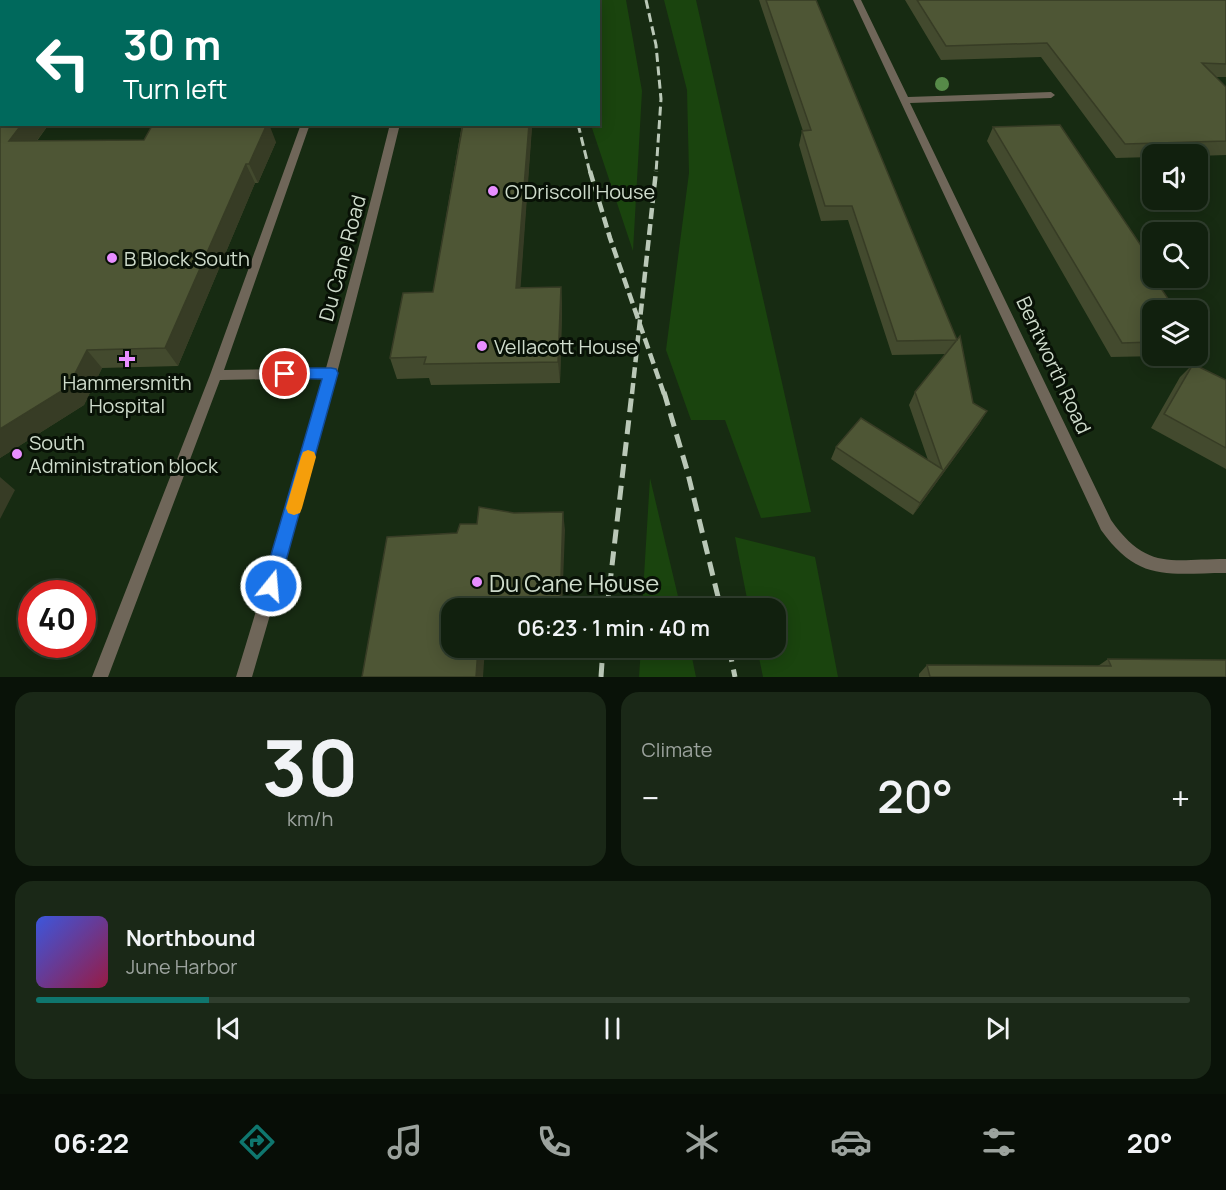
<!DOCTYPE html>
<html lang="en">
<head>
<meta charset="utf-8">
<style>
	body { margin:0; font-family:Manrope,sans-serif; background:#1a2817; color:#f1f3f6; height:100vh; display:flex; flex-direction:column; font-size:22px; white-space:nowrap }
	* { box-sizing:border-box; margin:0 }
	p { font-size:20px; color:#9ca39e }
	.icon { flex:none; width:33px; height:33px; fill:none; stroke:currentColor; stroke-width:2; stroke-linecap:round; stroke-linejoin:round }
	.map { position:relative; height:677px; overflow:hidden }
	.drawer { display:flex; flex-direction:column; gap:15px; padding:15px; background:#091208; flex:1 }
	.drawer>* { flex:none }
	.top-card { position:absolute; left:0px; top:0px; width:600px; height:126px; box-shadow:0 3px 15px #0003,0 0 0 2px #303e2e; background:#00695c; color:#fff; overflow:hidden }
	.fabs { position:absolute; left:1142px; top:144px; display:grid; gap:12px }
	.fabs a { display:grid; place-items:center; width:66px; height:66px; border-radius:12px; background:#11200e; box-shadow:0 3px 15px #0003,0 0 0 2px #303e2e; font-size:30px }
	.speed { position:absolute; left:18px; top:580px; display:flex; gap:12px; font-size:30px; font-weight:700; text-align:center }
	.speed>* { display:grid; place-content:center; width:78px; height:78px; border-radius:50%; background:#11200e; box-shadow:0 3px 15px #0003,0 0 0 2px #303e2e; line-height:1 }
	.speed .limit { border:9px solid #d22; background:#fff; color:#111 }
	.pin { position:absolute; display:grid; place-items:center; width:51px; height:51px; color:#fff; margin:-26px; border:3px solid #fff; border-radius:50%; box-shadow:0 2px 6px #0007 }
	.me { position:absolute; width:66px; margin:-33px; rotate:17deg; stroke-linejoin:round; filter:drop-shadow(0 0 4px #0008) }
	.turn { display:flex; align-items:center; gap:21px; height:126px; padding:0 24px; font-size:27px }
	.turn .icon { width:78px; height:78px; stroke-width:2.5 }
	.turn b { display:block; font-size:42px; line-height:51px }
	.big { font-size:45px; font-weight:600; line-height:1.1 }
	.drawer .tile { flex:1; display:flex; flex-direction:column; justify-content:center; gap:9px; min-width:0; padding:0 21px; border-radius:18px; background:#1a2817 }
	.drawer .dial { align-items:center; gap:0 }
	.dial b { font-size:78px; line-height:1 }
	.song { display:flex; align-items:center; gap:18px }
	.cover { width:72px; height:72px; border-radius:9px; background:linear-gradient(135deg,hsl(230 70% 55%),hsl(340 70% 35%)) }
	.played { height:6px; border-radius:3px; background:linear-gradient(90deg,#0f766e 15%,#303e2e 15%) }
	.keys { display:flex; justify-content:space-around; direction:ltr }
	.heat { display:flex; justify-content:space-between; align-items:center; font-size:33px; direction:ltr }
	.drawer .tiles { flex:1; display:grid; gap:15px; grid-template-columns:1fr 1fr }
	.tile:last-child { grid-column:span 2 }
	.trip { position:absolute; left:441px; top:598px; width:345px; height:60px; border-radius:18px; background:#11200e; box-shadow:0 3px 15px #0003,0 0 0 2px #303e2e; font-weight:600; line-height:60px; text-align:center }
	.dock { display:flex; height:96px; justify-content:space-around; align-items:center; background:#070d06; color:#9ca39e }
	.dock .icon { width:42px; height:42px }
	.dock .selected { color:#0f766e }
	.dock b { font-size:27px; color:#f1f3f6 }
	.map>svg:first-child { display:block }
	.green { fill:#1a440e }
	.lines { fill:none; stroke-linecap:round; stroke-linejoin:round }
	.service { fill:#6f6659; fill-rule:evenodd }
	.minor { fill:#6f6659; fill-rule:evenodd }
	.tertiary { fill:#6f6659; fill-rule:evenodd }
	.rail-far2 { stroke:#bac8b7; stroke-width:3; stroke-dasharray:9 4.5; stroke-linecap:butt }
	.rail-far1 { stroke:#bac8b7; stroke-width:4.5; stroke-dasharray:11 5; stroke-linecap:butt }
	.rail { stroke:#bac8b7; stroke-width:5; stroke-dasharray:14 8; stroke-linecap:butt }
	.tree { fill:#568a48 }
	.wall { fill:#434a2e }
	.shaded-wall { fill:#373c25 }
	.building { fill:#4e5635; stroke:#373c25; stroke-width:1.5 }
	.route { fill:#1a73e8; stroke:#114b97; stroke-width:1.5 }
	.slow { fill:#f59e0b }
	.poi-dot { fill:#e88eff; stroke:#081106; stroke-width:2 }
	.labels { text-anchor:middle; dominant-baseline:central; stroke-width:6; stroke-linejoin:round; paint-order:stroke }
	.poi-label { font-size:20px; fill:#cfdccc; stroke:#081106; text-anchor:start }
	.street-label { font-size:20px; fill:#cfdccc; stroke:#081106 }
	.near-poi-label { font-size:24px; fill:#cfdccc; stroke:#081106; text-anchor:start }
</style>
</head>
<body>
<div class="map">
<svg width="1226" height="677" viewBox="0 0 1226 677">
	<rect width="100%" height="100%" fill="#172b12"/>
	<path class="green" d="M 569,0 L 626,0 L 642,91 L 633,251 L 591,125 L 598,124 L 598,2 Z
		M 664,0 L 696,0 L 811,512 L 761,518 L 725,420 L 691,420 L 666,350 L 689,173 L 687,90 Z
		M 650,478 L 681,609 L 642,609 Z
		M 735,537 L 815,557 L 838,677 L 763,677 L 757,648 L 776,648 L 776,609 L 749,609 Z
		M 641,648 L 690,648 L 696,677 L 639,677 Z"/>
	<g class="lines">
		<path class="service" d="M 301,124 L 310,124 L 224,370 L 331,368 L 335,370 L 337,373 L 335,376 L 331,378 L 220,380 L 108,677 L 92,677 L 210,375 Z"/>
		<path class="minor" d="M 235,0 L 243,0 L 234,2 Z
			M 853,0 L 861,0 L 908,97 L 1051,92 L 1055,95 L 1051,98 L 910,103 L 1111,520 C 1147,571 1171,559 1226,559 L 1226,573 C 1168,573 1139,583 1101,530 Z"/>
		<path class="tertiary" d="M 413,0 L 421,0 L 412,2 Z
			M 390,124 L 400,124 C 355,310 306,494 252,677 L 236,677 C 292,494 344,310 390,124 Z"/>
		<path class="rail-far2" d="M 646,0 L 656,45 L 661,99 L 656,173
			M 578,124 L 590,173"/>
		<path class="rail-far1" d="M 590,171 L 610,238 L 664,394
			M 632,394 L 656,171"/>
		<path class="rail" d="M 664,392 L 687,470 L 721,609
			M 607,609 L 632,392
			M 729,648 L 735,677
			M 601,677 L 603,648"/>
	</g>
	<circle class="tree" cx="942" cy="84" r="7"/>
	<path class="wall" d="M 0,0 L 2,124 L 49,124 L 37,141 L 276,142 L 258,183 L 255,183 L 178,366 L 102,368 L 84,405 L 0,458 Z
		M 468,0 L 513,0 L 513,2 L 468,2 Z
		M 759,0 L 816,0 L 957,340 L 973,403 L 987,411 L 979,424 L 913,515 L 831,459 L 836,447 L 928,460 L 909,405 L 915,392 L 946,354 L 892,355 L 848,220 L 821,221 L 799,145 L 802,131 L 803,131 Z
		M 905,0 L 1226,0 L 1226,77 L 1216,77 L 1226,87 L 1226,155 L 1197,156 L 1197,154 L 1152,154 L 1152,157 L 1116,158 L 1041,57 L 941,60 Z
		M 462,124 L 532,124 L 520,287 L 561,287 L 562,308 L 560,383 L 431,385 L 429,378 L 397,379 L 390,358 L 433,292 Z
		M 993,127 L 1152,278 L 1157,278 L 1155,279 L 1171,303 L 1166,310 L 1152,310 L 1152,356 L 1160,356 L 1111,357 L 987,141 Z
		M 1193,364 L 1226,380 L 1226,469 L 1151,428 L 1180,377 Z
		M 1108,659 L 1226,677 L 919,677 L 919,674 L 927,665 L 1098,666 Z"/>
	<path class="shaded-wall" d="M 99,0 L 123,0 L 122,2 L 98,2 Z
		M 22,124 L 49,124 L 22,160 L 9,141 Z
		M 267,124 L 269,124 L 276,142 L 258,183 L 249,164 Z
		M 529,124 L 532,124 L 532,128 L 519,309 L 516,288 Z
		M 246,164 L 255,183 L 178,366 L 165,348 Z
		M 561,287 L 562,308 L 560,383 L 558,362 Z
		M 87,350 L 102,368 L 84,405 L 0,458 L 0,429 Z
		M 987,411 L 979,424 L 913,515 L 920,503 Z
		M 0,477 L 15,490 L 0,519 Z
		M 563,512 L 565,530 L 562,609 L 560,609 Z
		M 478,648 L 485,648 L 483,677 L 476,677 Z"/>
	<path class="building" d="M 0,0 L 99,0 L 98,2 L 2,2 L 2,124 L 22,124 L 9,141 L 144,140 L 153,124 L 267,124 L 249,164 L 246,164 L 165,348 L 87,350 L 68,387 L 0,429 Z
		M 766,0 L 816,0 L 957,340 L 897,341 L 852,206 L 825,206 L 802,131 L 811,130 Z
		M 917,0 L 1226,0 L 1226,64 L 1202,63 L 1226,87 L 1226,141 L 1125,144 L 1047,43 L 946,46 Z
		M 463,124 L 529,124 L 516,288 L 561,287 L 558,362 L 424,364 L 426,357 L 390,358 L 403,293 L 433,292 Z
		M 1060,125 L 1152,262 L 1152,278 L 1154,278 L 1171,303 L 1158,304 L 1163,310 L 1152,310 L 1152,342 L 1122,343 L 993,127 Z
		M 960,336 L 973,403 L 987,411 L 920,503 L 836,447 L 861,418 L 942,469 L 915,392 Z
		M 1193,364 L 1226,380 L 1226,448 L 1164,414 Z
		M 479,507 L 514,513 L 563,512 L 560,609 L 452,609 L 452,648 L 478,648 L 476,677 L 362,677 L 387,537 L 457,533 L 460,524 L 477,524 Z
		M 1108,659 L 1226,660 L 1226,677 L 930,677 L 927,665 L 1111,666 Z"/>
	<path class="route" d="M 285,368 L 331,368 L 336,369 L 338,373 L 279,586 L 277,592 L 271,595 L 265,592 L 262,586 L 322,379 L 280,378 L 278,374 L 280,370 Z"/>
	<path class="slow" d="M 308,450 L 314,452 L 316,457 L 302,508 L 300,513 L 294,515 L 288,513 L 286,508 L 301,457 L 303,452 Z"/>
	<g class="poi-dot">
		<circle cx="493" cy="191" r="6"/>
		<circle cx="112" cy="258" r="6"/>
		<circle cx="482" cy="346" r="6"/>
		<path d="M124 350h6v6h6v6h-6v6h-6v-6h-6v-6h6z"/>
		<circle cx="17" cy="454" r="6"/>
		<circle cx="477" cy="582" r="6"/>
	</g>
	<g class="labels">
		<g class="poi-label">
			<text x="505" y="191">O'Driscoll House</text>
			<text x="124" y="258">B Block South</text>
			<text x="494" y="346">Vellacott House</text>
			<text x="127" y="382" text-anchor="middle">Hammersmith<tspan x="127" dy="23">Hospital</tspan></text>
			<text x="29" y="442">South<tspan x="29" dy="23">Administration block</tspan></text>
		</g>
		<g class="street-label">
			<text transform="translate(342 258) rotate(-75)">Du Cane Road</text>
			<text transform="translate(1054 365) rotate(65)">Bentworth Road</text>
		</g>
		<g class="near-poi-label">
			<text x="489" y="582">Du Cane House</text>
		</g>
	</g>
</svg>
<div class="fabs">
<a><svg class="icon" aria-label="sound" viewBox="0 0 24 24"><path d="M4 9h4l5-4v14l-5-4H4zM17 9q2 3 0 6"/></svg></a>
<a><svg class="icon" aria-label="search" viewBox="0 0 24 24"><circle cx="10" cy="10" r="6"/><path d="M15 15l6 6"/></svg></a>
<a><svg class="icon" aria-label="layers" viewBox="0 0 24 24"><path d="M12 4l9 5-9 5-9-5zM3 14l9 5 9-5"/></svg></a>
</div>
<div class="speed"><div class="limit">40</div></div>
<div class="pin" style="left:285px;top:374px;background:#d93025"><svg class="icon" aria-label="arrive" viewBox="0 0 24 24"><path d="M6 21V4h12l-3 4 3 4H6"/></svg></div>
<svg class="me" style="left:271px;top:586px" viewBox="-20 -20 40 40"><circle r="17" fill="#1a73e8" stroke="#fff" stroke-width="3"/><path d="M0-11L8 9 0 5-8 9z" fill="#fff"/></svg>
<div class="trip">06:23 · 1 min · 40 m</div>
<div class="top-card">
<div class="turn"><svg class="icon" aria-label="left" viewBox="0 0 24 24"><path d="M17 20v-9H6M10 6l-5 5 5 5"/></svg><div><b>30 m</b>Turn left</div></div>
</div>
</div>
<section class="drawer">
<div class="tiles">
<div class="tile dial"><b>30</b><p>km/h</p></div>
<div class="tile"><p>Climate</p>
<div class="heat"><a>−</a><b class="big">20°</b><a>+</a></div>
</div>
<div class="tile">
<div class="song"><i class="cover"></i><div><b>Northbound</b><p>June Harbor</p></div></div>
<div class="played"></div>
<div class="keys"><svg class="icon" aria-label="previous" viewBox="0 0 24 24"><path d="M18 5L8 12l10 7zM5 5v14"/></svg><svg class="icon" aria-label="pause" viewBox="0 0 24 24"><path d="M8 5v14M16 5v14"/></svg><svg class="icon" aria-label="next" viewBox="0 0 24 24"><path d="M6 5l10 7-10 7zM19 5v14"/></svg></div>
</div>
</div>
</section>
<nav class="dock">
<b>06:22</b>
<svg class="icon selected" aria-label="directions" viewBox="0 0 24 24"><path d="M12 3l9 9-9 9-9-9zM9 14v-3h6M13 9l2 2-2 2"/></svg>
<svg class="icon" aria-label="music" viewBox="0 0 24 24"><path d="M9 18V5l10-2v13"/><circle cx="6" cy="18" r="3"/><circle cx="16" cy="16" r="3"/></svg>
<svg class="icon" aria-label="phone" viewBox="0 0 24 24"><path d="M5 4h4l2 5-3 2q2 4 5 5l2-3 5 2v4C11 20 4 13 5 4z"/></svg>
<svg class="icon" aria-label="climate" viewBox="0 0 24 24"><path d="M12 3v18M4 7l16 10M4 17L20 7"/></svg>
<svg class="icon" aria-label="car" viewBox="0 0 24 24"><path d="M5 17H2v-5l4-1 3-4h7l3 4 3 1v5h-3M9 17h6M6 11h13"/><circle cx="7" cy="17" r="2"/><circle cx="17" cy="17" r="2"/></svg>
<svg class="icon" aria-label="filters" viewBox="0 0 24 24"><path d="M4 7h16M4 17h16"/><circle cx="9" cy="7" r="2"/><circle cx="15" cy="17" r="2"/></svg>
<b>20°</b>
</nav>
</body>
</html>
